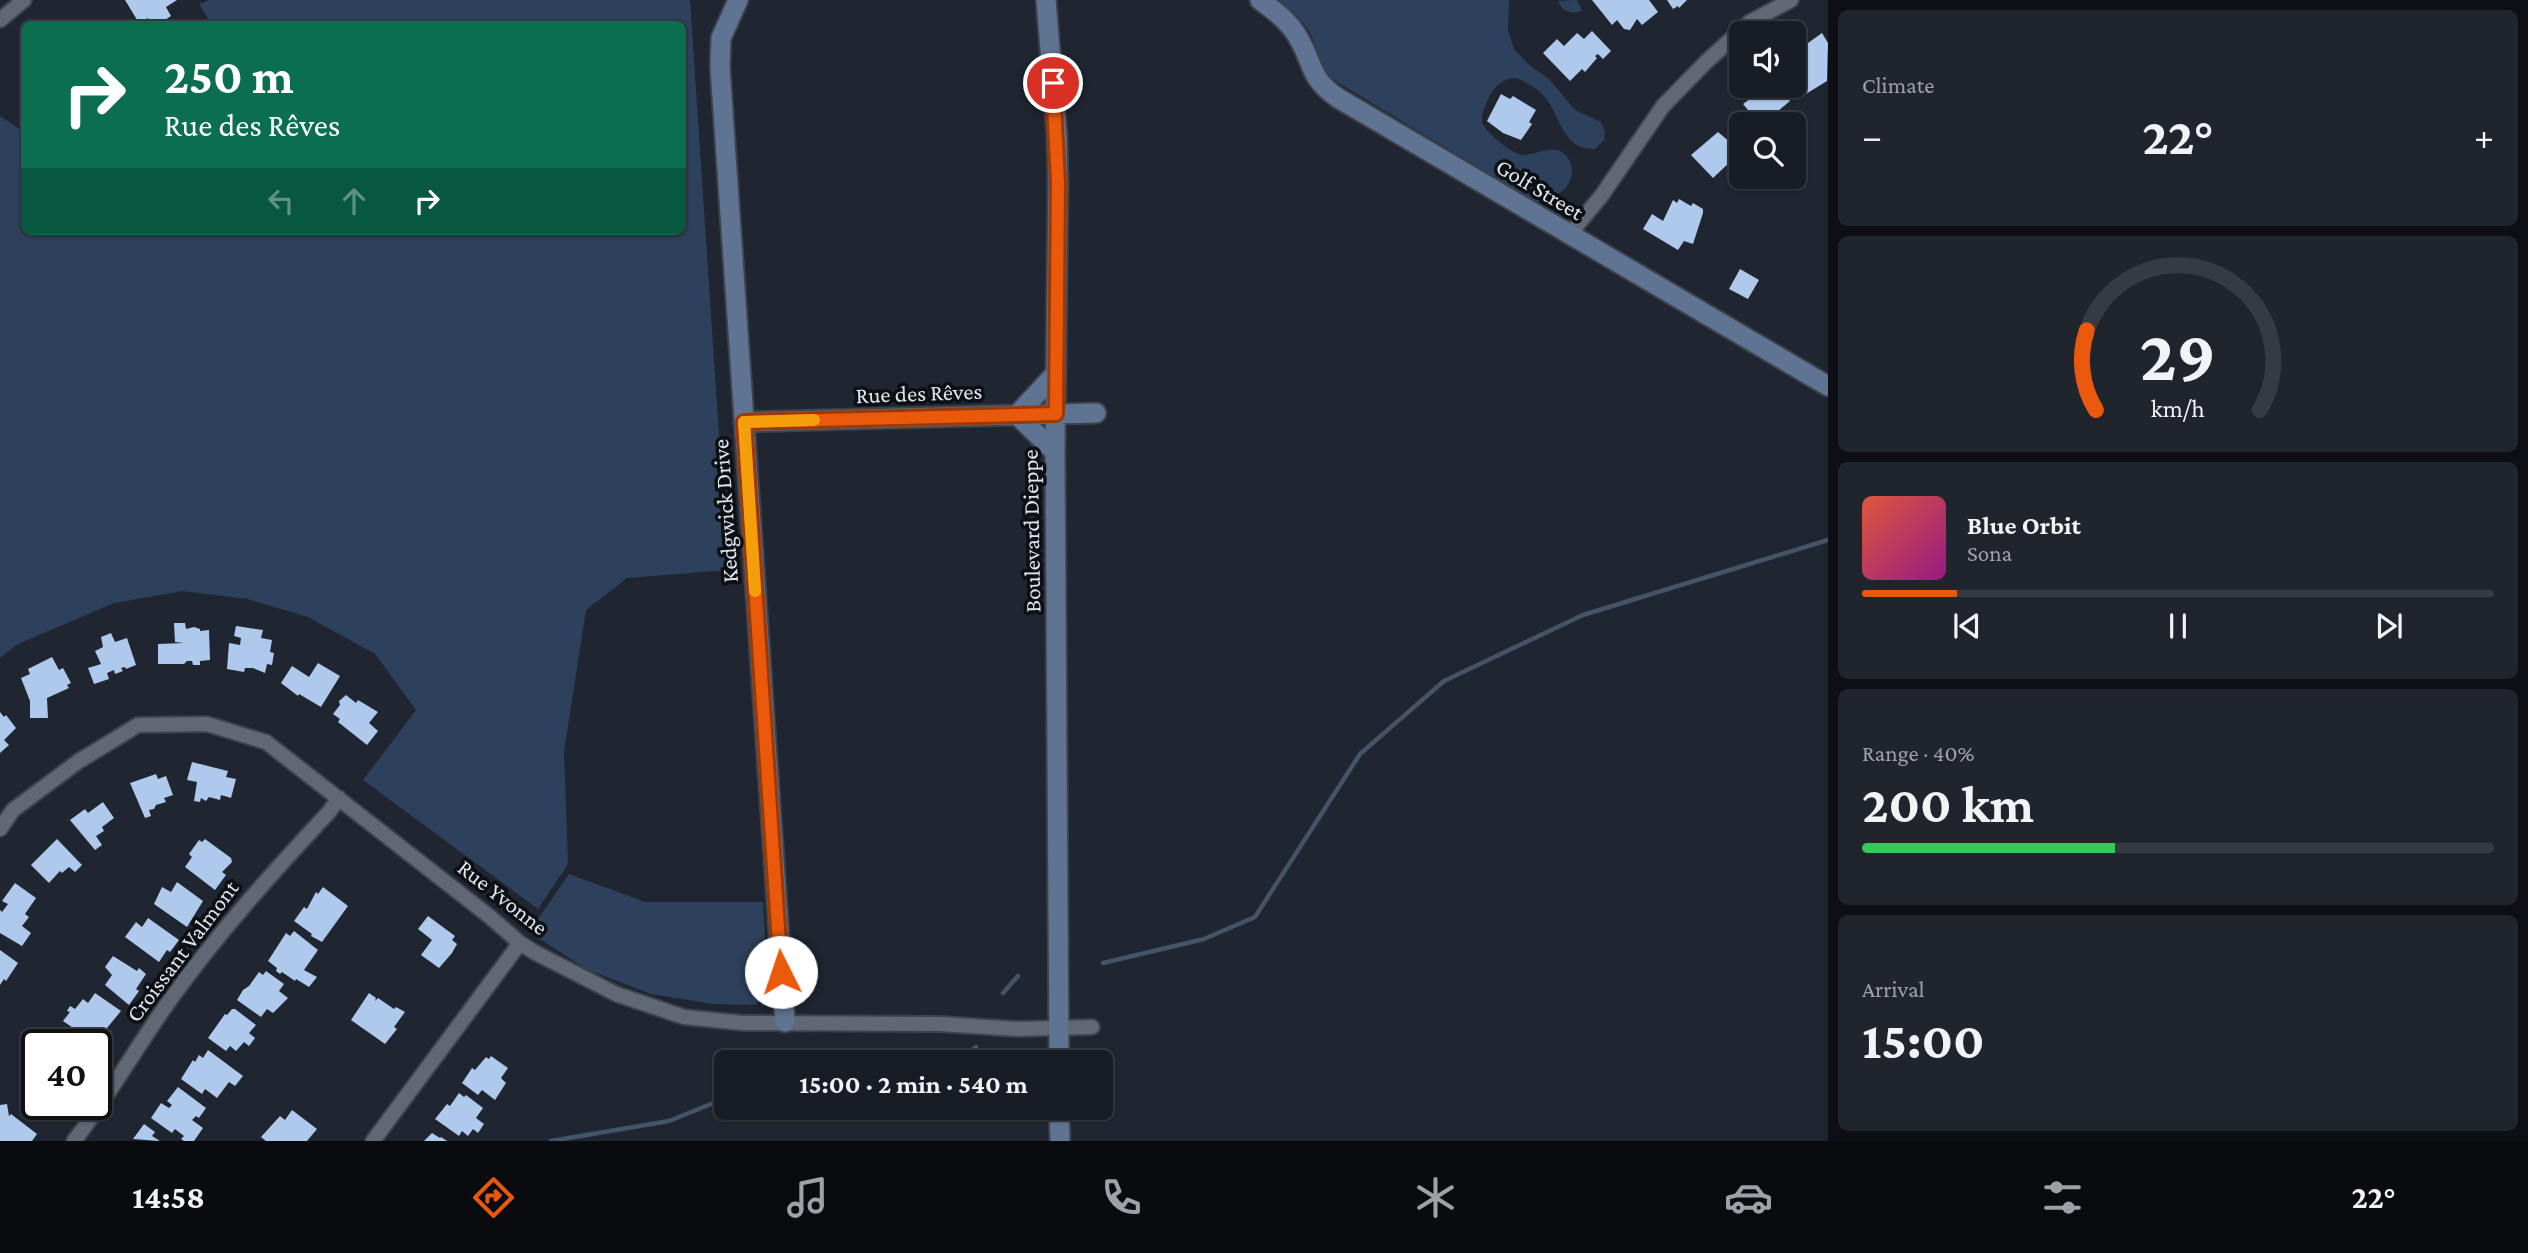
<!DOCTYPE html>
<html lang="en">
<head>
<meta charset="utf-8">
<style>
	body { margin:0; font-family:"Crimson Pro",serif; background:#20252d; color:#f1f3f6; height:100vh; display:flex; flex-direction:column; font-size:26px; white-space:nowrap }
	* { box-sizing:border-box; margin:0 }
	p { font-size:23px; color:#9ea1a7 }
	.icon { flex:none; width:38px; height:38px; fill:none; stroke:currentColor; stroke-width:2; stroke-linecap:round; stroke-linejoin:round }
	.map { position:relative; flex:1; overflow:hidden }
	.panel { display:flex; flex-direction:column; gap:10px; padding:10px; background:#0d0f14; width:700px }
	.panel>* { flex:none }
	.top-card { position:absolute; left:21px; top:21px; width:665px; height:214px; border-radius:10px; box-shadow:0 2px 5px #0004,0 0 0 2px #363a42; background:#0b6e4f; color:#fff; overflow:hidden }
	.buttons { position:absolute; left:1729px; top:21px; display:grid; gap:14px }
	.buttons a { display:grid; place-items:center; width:77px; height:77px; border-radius:10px; background:#171c25; box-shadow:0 2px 5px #0004,0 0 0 2px #363a42; font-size:35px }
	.speed { position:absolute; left:21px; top:1029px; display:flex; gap:14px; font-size:35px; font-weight:700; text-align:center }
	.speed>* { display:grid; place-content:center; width:91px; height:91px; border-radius:50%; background:#171c25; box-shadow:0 2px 5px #0004,0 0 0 2px #363a42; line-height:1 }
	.speed .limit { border:4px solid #111; border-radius:10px; background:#fff; color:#111 }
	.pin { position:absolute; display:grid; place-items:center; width:60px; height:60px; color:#fff; margin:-30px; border:4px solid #fff; border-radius:50%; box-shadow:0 2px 7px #0007 }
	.me { position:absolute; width:77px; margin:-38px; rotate:356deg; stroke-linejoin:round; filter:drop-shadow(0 0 5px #0008) }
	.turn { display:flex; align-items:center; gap:24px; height:147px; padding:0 28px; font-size:32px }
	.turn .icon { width:91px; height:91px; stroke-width:2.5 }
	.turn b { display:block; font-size:49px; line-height:60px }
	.lanes { display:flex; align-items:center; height:66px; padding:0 28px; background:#0003; justify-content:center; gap:35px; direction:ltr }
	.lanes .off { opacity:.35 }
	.big { font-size:52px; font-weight:700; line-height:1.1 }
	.panel .tile { flex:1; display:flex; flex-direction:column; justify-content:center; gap:10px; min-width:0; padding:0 24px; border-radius:10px; background:#20252d }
	.panel .dial { align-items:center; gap:0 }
	.dial svg { height:182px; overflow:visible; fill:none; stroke:#363a42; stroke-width:7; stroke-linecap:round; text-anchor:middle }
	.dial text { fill:#f1f3f6; stroke:none }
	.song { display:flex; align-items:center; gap:21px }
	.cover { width:84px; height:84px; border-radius:10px; background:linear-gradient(135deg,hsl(10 70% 55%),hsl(310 70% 35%)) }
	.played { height:7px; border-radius:4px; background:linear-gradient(90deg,#ea580c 15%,#363a42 15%) }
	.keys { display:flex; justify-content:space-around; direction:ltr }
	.heat { display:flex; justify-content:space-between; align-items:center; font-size:38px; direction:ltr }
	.charge { height:10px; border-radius:5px; background:linear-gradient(90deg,#34c759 40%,#363a42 0) }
	.trip { position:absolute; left:714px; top:1050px; width:399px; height:70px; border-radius:10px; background:#171c25; box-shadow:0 2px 5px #0004,0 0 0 2px #363a42; font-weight:700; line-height:70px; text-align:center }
	.menu { display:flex; height:112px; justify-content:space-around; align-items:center; background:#090b0f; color:#9ea1a7 }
	.menu .icon { width:49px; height:49px }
	.menu .active { color:#ea580c }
	.menu b { font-size:32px; color:#f1f3f6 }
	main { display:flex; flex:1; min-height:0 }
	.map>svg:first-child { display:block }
	.green { fill:#2e415c }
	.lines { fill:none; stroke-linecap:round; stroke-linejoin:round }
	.stream { stroke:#455367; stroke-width:4.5 }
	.building { fill:#afc9ed }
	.street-casing { stroke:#3d424c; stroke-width:18 }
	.secondary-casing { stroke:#3d424c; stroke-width:23 }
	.street { stroke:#5f6874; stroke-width:14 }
	.secondary { stroke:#5f7492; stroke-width:19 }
	.route-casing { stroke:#983908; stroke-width:18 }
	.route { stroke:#ea580c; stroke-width:12 }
	.slow { stroke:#f59e0b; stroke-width:12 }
	.labels { text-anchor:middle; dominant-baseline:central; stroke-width:7; stroke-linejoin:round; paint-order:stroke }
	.street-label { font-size:23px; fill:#e0e5ec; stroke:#0c0f14 }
</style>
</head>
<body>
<main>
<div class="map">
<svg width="1828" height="1141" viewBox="0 0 1828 1141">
	<rect width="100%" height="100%" fill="#1f2631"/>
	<path class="green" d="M 209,0 L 690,0 L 728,570 L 627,578 L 586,610 L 564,752 L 568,864 L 538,909 L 363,780 L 416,710 L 375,654 L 308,617 L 247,599 L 183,591 L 114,603 L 18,644 L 0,658 L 0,116 L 24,132 L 24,231 L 682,231 L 682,24 L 211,24 L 199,4 Z
		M 1277,0 L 1509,0 L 1508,30 L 1514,49 L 1529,65 L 1549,79 L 1575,110 L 1601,122 L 1605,132 L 1604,140 L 1595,149 C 1564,150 1561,120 1548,101 C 1541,91 1527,82 1516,78 C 1504,78 1496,85 1490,95 C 1487,102 1481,113 1482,121 C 1482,130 1512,154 1522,155 C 1535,156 1551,143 1563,153 C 1583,169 1567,200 1543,196 L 1537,203 L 1329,77 C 1318,64 1318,46 1309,31 C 1301,18 1289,9 1277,0 Z
		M 1577,0 L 1582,10 C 1573,16 1561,11 1558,1 Z
		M 569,874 L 645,902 L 763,902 L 768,991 L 756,1005 L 713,1004 L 651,994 L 586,969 L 529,932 Z"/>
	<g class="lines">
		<path class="stream" d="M 1103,963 L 1204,939 L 1255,917 L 1360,754 L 1444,681 L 1583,615 L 1828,540
			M 1003,993 L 1018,976
			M 833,1062 C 877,1054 920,1054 965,1056 L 976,1047
			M 551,1141 L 669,1121 L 726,1098"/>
	</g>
	<path class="building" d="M 125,0 L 177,0 L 166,7 L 171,16 L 159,24 L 152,24 L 148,18 L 139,23 Z
		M 1592,0 L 1649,0 L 1658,12 L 1642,25 L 1637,19 L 1630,30 L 1624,29 L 1617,20 L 1612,25 Z
		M 1667,0 L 1687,0 L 1679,8 L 1678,6 L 1673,9 Z
		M 1592,31 L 1611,51 L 1603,59 L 1598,54 L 1595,56 L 1597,58 L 1585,72 L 1582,69 L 1570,81 L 1543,53 L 1557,39 L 1564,46 L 1577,33 L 1584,39 Z
		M 1822,33 L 1828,43 L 1827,81 L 1801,97 L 1793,86 L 1794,53 Z
		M 1758,86 L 1778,86 L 1790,101 L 1771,117 L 1768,113 L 1758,122 L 1743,104 L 1755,95 L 1753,91 Z
		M 1501,94 L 1510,99 L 1513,96 L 1536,110 L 1529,122 L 1532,124 L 1521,140 L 1503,133 L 1487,121 Z
		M 1718,132 L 1731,143 L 1734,140 L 1741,149 L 1734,155 L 1738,160 L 1733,165 L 1730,162 L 1713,178 L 1691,155 Z
		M 1679,199 L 1691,206 L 1693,203 L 1703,209 L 1703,213 L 1693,244 L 1684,241 L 1678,250 L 1643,229 L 1652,214 L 1663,221 L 1673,200 L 1677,203 Z
		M 1740,269 L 1759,280 L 1748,299 L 1729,289 Z
		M 174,623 L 185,623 L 186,629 L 194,627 L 200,629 L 200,631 L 209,630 L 210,660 L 200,661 L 200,665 L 193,665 L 192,661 L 187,661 L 184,664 L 158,664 L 158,644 L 184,643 L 175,642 Z
		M 236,626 L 263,630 L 261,638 L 272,640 L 270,652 L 274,653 L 272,665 L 267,664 L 265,673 L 253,668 L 245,668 L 244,672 L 227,669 L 229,643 L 240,645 L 241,638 L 234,636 Z
		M 111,633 L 115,642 L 127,638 L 136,665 L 126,669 L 125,667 L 121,668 L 123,671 L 115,674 L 114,670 L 107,673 L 109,679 L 94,684 L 88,668 L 101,664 L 95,651 L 103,647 L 101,637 Z
		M 52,657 L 59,670 L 63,668 L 71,683 L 67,685 L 69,688 L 47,698 L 48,718 L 30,718 L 30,701 L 21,678 L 30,674 L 28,669 Z
		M 318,663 L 340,676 L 321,707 L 299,694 L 298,696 L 281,683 L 292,666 L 309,677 Z
		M 346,695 L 356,703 L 358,700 L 378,712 L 369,723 L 378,731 L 367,745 L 338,722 L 340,719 L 333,714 L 340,705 L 339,701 Z
		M 0,712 L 4,717 L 6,715 L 16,728 L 4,740 L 9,745 L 0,753 Z
		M 192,762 L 228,771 L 226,777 L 236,779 L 231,798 L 221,795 L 220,800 L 209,797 L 206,801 L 201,798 L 200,802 L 194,801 L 197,782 L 187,780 Z
		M 156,774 L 158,779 L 166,776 L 173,795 L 164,798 L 166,802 L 156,805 L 154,809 L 149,810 L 151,816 L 145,818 L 130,783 Z
		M 103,802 L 114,818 L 102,827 L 104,831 L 96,836 L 102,845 L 95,850 L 70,820 L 85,809 L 88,813 Z
		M 57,839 L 82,865 L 75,872 L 69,867 L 62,873 L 60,871 L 49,883 L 31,865 Z
		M 205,839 L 231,858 L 232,862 L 222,872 L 226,875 L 215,890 L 185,867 L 192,857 L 189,854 L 199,840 L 202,842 Z
		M 177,882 L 203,901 L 187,927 L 154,904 L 162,887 L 171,892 Z
		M 15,883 L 36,898 L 25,914 L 29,917 L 22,926 L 31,933 L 22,946 L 0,933 L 0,910 L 2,912 L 8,904 L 2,901 Z
		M 323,887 L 348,906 L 322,942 L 311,936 L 312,934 L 294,921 L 304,907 L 307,909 L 316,892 L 318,894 Z
		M 428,916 L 455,936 L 452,940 L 457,944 L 452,953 L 439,968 L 421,955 L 432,940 L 418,929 Z
		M 148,918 L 179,940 L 170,952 L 167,950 L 159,962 L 125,937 L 136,922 L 142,927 Z
		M 294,931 L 318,950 L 304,970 L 317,977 L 309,987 L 296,979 L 295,981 L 282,972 L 280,974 L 276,971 L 277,968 L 268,961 L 286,933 L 290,936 Z
		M 0,950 L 18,963 L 6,981 L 4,979 L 0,985 Z
		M 113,956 L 137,971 L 139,968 L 146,974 L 136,989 L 139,991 L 129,1005 L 105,985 L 112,975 L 105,967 Z
		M 266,971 L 284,984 L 279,991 L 288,998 L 273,1013 L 267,1009 L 261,1017 L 237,1000 L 243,990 L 249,986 L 259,972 L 263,975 Z
		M 95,993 L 121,1011 L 107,1028 L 112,1032 L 101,1047 L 63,1021 L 70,1012 L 67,1011 L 70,1006 L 75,1009 L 83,999 L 88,1003 Z
		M 369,993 L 376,998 L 375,1001 L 378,998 L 394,1009 L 396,1007 L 405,1012 L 394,1027 L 397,1029 L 385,1044 L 351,1020 Z
		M 232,1009 L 235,1009 L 256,1025 L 249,1033 L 255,1038 L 249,1046 L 244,1042 L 236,1051 L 230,1046 L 226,1051 L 208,1038 L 225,1014 L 227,1015 Z
		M 65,1038 L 75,1045 L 61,1045 Z
		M 208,1050 L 243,1076 L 235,1086 L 229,1082 L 217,1098 L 205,1089 L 202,1094 L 181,1079 L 193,1060 L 195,1062 L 199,1055 L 203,1058 Z
		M 491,1056 L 508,1068 L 501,1078 L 506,1083 L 495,1100 L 482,1090 L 478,1095 L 462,1083 L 472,1068 L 475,1070 L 486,1057 L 489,1059 Z
		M 178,1087 L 206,1108 L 199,1118 L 196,1116 L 192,1120 L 203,1128 L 194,1141 L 184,1141 L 181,1139 L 184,1136 L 175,1129 L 172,1133 L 151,1118 L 161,1103 L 169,1108 L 172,1105 L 167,1101 Z
		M 459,1093 L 464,1097 L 466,1095 L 483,1108 L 476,1118 L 484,1124 L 478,1133 L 473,1129 L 468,1136 L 462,1131 L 459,1136 L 435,1119 L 447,1104 L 450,1106 Z
		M 7,1104 L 9,1116 L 11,1114 L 37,1134 L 32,1141 L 0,1141 L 0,1105 Z
		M 292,1110 L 317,1129 L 307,1141 L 266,1141 L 261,1137 L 280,1116 L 285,1120 Z
		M 144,1124 L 155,1132 L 152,1136 L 160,1141 L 133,1139 Z
		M 432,1133 L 440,1138 L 441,1137 L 447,1141 L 424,1141 Z"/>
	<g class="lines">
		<g class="street-casing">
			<path id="street" d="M 0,20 L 24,0
				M 1569,235 L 1602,195 L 1663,106 L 1706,62 L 1750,22 L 1791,0
				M 0,829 L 13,810 L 79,761 L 138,725 L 207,724 L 266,742 L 489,916 L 520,943 L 534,952 L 616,994 L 684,1017 L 743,1023 L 940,1024 L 1018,1029 L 1092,1027
				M 74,1141 C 109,1096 137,1046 170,1000 C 218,933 273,872 329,812 L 339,798
				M 373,1141 L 520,943"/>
		</g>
		<g class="secondary-casing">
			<path id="secondary" d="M 738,0 L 721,38 L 720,67 L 785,1022
				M 1046,0 L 1057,136 L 1058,183 L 1055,452 L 1059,1062
				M 1260,0 C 1275,11 1290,22 1299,39 C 1314,65 1309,78 1338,98 L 1828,386
				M 744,422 L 1096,413
				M 1055,452 L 1017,415 L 1056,373
				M 1059,1108 L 1060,1141"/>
		</g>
		<use href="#street" class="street"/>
		<use href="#secondary" class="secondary"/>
	</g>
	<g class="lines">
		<g class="route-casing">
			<path id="route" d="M 781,972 L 744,422 L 1056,414 L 1058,183 L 1053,83"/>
		</g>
		<use href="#route" class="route"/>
		<path class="slow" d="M 755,591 L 744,422 L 814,420"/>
	</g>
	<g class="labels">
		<g class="street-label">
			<text transform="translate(1540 189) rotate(31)">Golf Street</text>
			<text transform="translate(919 393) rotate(-2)">Rue des Rêves</text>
			<text transform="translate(725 511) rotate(-94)">Kedgwick Drive</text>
			<text transform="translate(1031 531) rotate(-91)">Boulevard Dieppe</text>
			<text transform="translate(503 897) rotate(38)">Rue Yvonne</text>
			<text transform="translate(182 951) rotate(-53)">Croissant Valmont</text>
		</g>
	</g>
</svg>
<div class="buttons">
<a><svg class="icon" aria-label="sound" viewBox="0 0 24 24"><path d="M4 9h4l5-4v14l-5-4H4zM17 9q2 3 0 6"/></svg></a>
<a><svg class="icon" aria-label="search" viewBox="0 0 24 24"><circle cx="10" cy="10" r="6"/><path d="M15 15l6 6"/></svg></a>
</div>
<div class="speed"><div class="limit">40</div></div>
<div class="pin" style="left:1053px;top:83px;background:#d93025"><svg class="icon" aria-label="arrive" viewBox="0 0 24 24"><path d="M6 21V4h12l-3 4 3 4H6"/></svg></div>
<svg class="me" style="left:781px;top:972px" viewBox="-20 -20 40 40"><circle r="19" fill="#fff"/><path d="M0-13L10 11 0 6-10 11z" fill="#ea580c"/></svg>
<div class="trip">15:00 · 2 min · 540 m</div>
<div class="top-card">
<div class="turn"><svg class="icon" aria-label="right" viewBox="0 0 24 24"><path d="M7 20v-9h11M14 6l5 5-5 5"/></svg><div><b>250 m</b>Rue des Rêves</div></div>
<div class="lanes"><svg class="icon off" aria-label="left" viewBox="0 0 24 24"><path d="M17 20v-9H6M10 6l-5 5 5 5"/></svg><svg class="icon off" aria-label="ahead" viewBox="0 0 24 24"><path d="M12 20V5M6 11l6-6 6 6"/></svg><svg class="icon" aria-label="right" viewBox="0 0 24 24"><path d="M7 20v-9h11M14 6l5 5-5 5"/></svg></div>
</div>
</div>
<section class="panel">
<div class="tile"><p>Climate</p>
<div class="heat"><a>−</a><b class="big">22°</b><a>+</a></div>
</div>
<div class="tile dial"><svg viewBox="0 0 100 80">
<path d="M14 69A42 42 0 1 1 86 69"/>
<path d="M14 69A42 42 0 0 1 10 34" stroke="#ea580c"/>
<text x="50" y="56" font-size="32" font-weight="700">29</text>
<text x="50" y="72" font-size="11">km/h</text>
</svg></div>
<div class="tile">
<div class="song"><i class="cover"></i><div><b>Blue Orbit</b><p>Sona</p></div></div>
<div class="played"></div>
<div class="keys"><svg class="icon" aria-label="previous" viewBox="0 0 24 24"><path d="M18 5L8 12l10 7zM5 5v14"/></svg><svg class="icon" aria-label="pause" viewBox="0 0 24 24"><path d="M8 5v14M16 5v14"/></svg><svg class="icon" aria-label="next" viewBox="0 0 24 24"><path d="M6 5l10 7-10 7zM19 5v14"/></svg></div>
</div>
<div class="tile"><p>Range · 40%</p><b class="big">200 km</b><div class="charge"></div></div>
<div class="tile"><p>Arrival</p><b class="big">15:00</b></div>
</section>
</main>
<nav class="menu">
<b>14:58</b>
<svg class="icon active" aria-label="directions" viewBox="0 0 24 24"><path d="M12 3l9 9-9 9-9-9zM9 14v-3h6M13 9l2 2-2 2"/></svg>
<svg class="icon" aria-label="music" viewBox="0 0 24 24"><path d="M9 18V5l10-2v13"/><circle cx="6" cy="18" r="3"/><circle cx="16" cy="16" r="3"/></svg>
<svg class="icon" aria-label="phone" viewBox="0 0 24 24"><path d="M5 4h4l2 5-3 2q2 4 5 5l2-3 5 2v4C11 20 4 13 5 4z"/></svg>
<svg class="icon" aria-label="climate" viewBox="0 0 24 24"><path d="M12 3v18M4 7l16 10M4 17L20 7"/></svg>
<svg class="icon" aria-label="car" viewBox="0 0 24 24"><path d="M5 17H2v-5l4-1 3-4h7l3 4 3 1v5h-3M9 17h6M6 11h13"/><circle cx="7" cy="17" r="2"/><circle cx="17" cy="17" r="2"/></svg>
<svg class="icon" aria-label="filters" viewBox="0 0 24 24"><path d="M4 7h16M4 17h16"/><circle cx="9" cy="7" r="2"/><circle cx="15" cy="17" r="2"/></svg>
<b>22°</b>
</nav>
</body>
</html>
